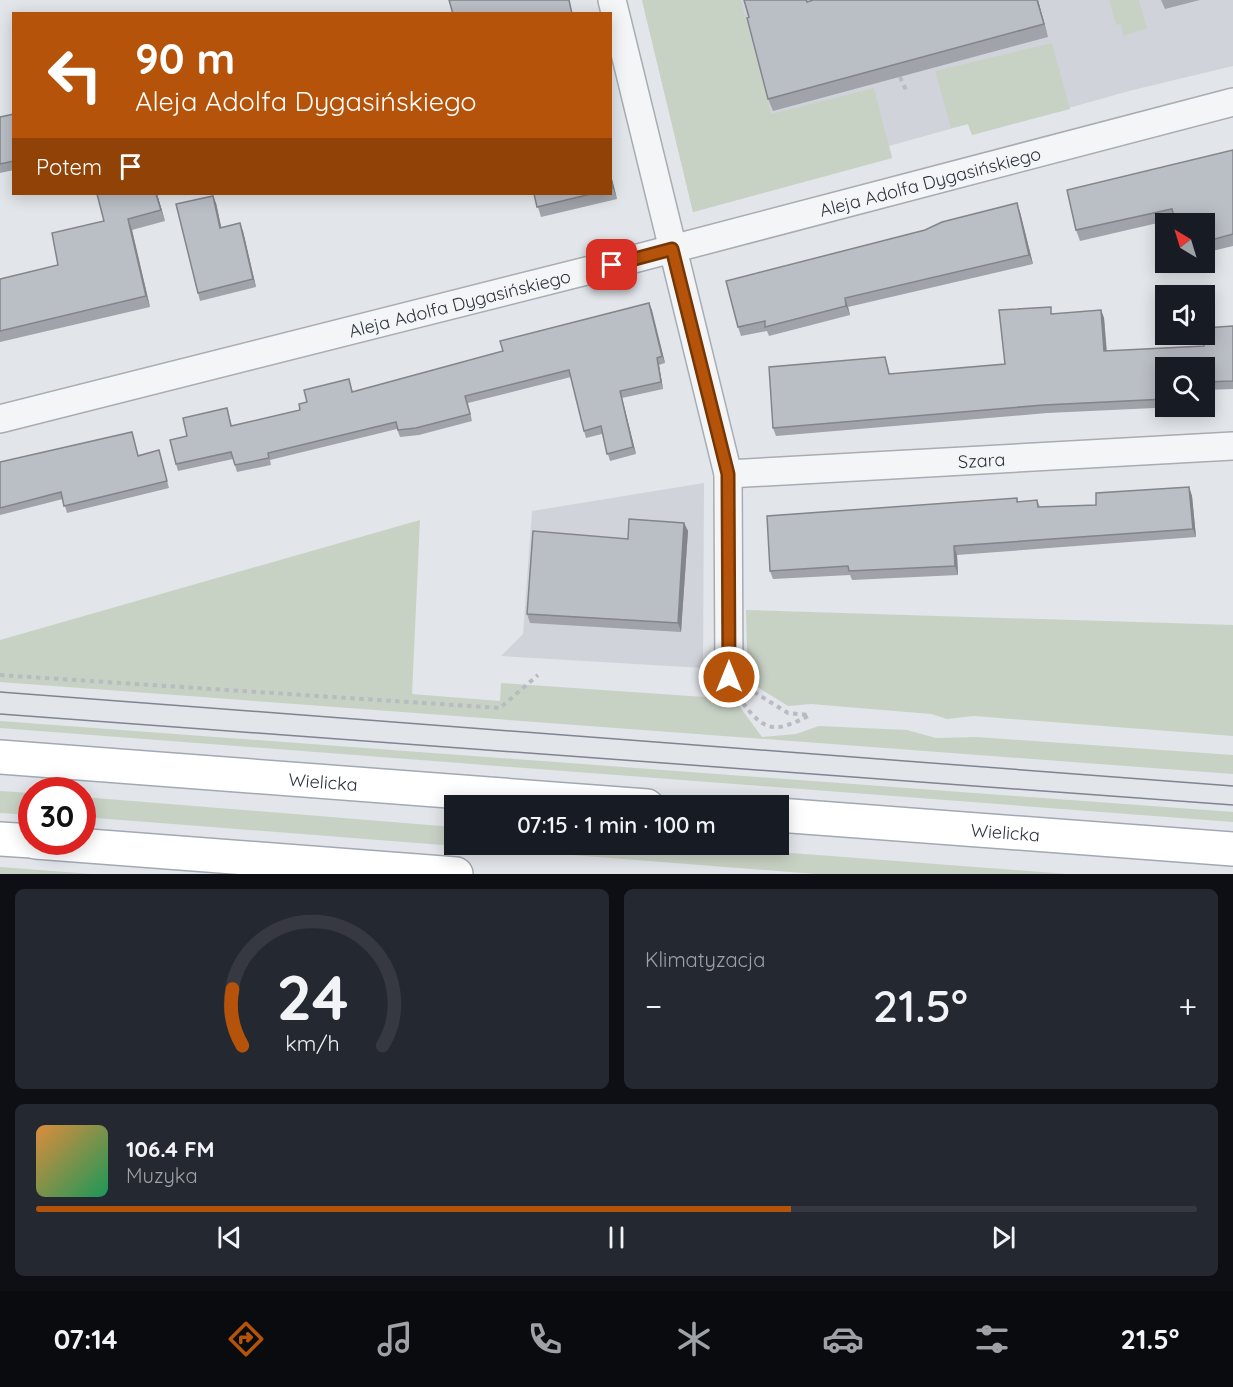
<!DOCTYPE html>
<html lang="pl">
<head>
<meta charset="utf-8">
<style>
	body { margin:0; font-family:Quicksand,sans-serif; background:#242831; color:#f1f3f6; height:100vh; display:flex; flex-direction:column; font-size:22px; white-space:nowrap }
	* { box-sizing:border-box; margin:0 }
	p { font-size:20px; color:#9ea1a6 }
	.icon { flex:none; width:33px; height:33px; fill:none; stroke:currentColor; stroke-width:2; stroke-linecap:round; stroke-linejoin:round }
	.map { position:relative; height:874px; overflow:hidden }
	.drawer { display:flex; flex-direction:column; gap:15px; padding:15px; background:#0d0f14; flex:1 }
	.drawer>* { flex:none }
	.top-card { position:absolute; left:12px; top:12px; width:600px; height:183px; border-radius:0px; box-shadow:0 3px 15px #0003; background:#b45309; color:#fff; overflow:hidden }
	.needle { width:39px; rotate:322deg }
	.tools { position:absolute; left:1155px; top:213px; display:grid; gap:12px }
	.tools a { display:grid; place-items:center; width:60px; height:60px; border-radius:0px; background:#171b24; box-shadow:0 3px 15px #0003; font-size:30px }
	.speed { position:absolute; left:18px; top:777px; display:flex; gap:12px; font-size:30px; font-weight:700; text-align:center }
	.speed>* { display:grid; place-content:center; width:78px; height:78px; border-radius:50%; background:#171b24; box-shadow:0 3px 15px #0003; line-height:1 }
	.speed .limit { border:9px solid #d22; background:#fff; color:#111 }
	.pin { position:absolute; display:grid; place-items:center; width:51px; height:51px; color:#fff; margin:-26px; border-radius:12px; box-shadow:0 3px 9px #0006 }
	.me { position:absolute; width:66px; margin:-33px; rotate:0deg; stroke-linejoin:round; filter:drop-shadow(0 0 4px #0008) }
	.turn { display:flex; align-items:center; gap:21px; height:126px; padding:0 24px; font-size:27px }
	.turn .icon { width:78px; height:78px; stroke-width:2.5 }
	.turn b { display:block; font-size:42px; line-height:51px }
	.then { display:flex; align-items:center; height:57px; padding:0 24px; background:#0003; gap:12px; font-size:22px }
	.big { font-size:45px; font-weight:600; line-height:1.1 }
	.drawer .card { flex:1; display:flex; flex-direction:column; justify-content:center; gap:9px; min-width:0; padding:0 21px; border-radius:9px; background:#242831 }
	.drawer .dial { align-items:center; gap:0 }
	.dial svg { height:156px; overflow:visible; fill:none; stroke:#363941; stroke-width:7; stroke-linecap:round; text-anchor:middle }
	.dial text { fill:#f1f3f6; stroke:none }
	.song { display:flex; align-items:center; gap:18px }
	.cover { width:72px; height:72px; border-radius:9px; background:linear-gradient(135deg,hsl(30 70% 55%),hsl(150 70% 35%)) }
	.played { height:6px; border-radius:3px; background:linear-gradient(90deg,#b45309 65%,#363941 65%) }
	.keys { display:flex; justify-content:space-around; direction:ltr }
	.heat { display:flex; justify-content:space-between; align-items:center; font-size:33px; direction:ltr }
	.drawer .tiles { flex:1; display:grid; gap:15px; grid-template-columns:1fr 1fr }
	.card:last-child { grid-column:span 2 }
	.trip { position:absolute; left:444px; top:795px; width:345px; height:60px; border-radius:0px; background:#171b24; box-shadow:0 3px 15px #0003; font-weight:600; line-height:60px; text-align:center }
	.menu { display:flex; height:96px; justify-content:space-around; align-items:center; background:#090b0e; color:#9ea1a6 }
	.menu .icon { width:42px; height:42px }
	.menu .on { color:#b45309 }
	.menu b { font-size:27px; color:#f1f3f6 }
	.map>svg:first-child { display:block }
	.built { fill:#d0d4da }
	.green { fill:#c8d2c4 }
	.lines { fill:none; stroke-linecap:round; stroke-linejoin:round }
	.minor-casing { stroke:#a8acb3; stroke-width:30 }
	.primary-casing { stroke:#a2a9b3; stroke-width:36 }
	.path { stroke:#b8bbc0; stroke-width:4; stroke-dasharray:4.5 4.5; stroke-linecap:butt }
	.minor { stroke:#f4f5f7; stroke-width:27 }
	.primary { stroke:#fff; stroke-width:33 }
	.tram { stroke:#7d8591; stroke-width:1.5 }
	.wall { fill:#a0a3a9 }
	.shaded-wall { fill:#82858a }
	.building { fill:#babec5; stroke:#82858a; stroke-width:1.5 }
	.route-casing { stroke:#753606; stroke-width:15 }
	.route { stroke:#b45309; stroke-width:10 }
	.labels { text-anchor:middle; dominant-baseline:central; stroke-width:5; stroke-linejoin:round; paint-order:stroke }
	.street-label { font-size:18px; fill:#2c333f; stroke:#f1f3f6 }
</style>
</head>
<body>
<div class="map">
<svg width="1233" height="874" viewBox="0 0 1233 874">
	<rect width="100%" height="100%" fill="#e2e5e9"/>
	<path class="built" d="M 642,0 L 1233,0 L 1233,66 L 1129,91 L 972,135 L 968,124 L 889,146 L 892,158 L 693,212 Z
		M 704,483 L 703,668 L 501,656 L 523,634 L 532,511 Z"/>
	<path class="green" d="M 642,0 L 741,0 L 771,114 L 874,88 L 892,158 L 693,212 Z
		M 1109,0 L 1139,0 L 1147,28 L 1123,36 L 1121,24 L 1116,25 Z
		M 1052,43 L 1070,109 L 972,135 L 968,124 L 951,128 L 935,71 Z
		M 420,520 L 412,694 L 500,701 L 501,683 L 734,699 L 762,737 L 796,734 L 819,726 L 907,730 L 936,738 L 977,737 L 1233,755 L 1233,774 L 0,682 L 0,640 Z
		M 746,610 L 1233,625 L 1233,736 L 974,716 L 947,719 L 931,714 L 811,704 L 788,706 L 748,681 Z
		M 0,721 L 1233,812 L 1233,822 L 0,728 Z
		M 0,791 L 31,793 L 31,815 L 0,813 Z
		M 83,797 L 454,827 L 454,844 L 686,845 L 1067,874 L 815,874 L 83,817 Z
		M 0,867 L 92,874 L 0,874 Z"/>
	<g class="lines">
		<g class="minor-casing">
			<g id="minor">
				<path d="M 612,0 L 728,474 L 729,677"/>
				<path id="s1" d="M 0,419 L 630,260 L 1233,102"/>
				<path id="s2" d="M 728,474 L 1233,446"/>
			</g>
		</g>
		<g class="primary-casing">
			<g id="primary">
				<path id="s3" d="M 0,757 L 647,806"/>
				<path id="s4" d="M 778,815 L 1233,849"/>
				<path d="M 0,839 L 32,841"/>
				<path d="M 36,842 L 456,874"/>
			</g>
		</g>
		<path class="path" d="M 900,77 L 906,90
			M 0,675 L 500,708 L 538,675
			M 754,692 L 788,713 L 809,715
			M 743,703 C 766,734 777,732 810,715"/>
		<use href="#minor" class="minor"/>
		<use href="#primary" class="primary"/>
		<path class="tram" d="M 0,692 L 1233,786
			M 0,714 L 1233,805"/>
	</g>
	<path class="wall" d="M 744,0 L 807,0 L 808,1 L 1038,0 L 1048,37 L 773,111 L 768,99 Z
		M 1161,0 L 1200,0 L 1165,9 Z
		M 14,114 L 14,170 L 0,173 L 0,117 Z
		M 1233,150 L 1233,246 L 1204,253 L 1204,224 L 1175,219 L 1080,241 L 1076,230 Z
		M 610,171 L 617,199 L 541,217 L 534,194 L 610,194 Z
		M 157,194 L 165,221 L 132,230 L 150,307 L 0,342 L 0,279 L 58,265 Z
		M 216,203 L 221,227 L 243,231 L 256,287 L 200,301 L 198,293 Z
		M 1020,212 L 1033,264 L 848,307 L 850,315 L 769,336 L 767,331 L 741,336 L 738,327 Z
		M 649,303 L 665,363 L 659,365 L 663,389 L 622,398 L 636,454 L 610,461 L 602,434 L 586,438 L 584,431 L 571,377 L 468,403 L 472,421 L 419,435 L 400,437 L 397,429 L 270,460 L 271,465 L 237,472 L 233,459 L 178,471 L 176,464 L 187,436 L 227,408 L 232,426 L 300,410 L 307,402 L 351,386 L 353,392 L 503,351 Z
		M 1101,310 L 1104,318 L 1107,351 L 1204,346 L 1233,326 L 1233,389 L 1204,390 L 1204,368 L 1166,368 L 1166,406 L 1176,407 L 1047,413 L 776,436 L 773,428 L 885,357 L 890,374 L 1005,364 L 1053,314 Z
		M 134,438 L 138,455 L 159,450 L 169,488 L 67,513 L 63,499 L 0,515 L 0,462 Z
		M 1189,487 L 1192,496 L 1196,537 L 957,555 L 958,575 L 852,580 L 850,575 L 773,579 L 770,571 L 1017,498 L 1018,502 L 1037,500 L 1040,507 L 1096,505 Z
		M 684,523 L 688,531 L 681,632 L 530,623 L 527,614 L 628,539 Z"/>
	<path class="shaded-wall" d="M 1037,0 L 1038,0 L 1048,37 L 1044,24 Z
		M 610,171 L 617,199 L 613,188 L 610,177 Z
		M 156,194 L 157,194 L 165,221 L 161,210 Z
		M 213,196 L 216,203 L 223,235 L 220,228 Z
		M 1017,203 L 1020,212 L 1033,264 L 1029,255 Z
		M 128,219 L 132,230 L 150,307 L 146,296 Z
		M 240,223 L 243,231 L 256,287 L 253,279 Z
		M 845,298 L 848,307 L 850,315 L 846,306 Z
		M 649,303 L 652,310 L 665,363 L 662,356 Z
		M 1101,310 L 1104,318 L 1107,360 L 1104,351 Z
		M 657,358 L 659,365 L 663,389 L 661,382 Z
		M 620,391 L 622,398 L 636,454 L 633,447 Z
		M 1189,487 L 1192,496 L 1196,537 L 1193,529 Z
		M 684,523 L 688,531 L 681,632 L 678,623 Z
		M 954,546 L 957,555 L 958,575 L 955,566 Z"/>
	<path class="building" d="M 449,0 L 569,0 L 572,14 L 453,14 Z
		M 744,0 L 806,0 L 807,2 L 813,0 L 1037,0 L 1044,24 L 768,99 L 747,18 L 749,17 Z
		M 14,114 L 14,161 L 0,164 L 0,117 Z
		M 1233,150 L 1233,234 L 1204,242 L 1204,224 L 1176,224 L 1172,209 L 1076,230 L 1067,190 Z
		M 610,177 L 613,188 L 610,189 Z
		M 97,194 L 156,194 L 161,210 L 128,219 L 146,296 L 0,331 L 0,279 L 58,265 L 52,233 L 104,221 Z
		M 534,194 L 591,194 L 537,207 Z
		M 213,196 L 220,228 L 240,223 L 253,279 L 198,293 L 176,204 Z
		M 1017,203 L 1029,255 L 845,298 L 846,306 L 765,327 L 765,321 L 738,327 L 726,281 L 925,230 L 942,222 Z
		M 649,303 L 662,356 L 657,358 L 661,382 L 620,391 L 633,447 L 607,454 L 601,426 L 584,431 L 569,370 L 465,396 L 470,414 L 416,428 L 398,430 L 396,422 L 268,453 L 269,458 L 235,465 L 231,452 L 176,464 L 170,440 L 187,436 L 183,418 L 227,408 L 231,426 L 300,410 L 299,404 L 307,402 L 304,390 L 349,379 L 352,392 L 503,351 L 500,341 Z
		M 1051,307 L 1051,314 L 1101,310 L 1104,351 L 1204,346 L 1203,334 L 1204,334 L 1204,328 L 1233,326 L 1233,381 L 1204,382 L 1204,368 L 1166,368 L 1166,399 L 1044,405 L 773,428 L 769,367 L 885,357 L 889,374 L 1005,364 L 999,310 Z
		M 132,432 L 138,456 L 159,450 L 167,481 L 64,506 L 61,492 L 0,508 L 0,462 Z
		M 1189,487 L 1193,529 L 954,546 L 955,566 L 849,571 L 848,566 L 770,571 L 767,516 L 1017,498 L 1017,502 L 1037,500 L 1038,507 L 1096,505 L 1096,493 Z
		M 629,519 L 684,523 L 678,623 L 527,614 L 533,531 L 628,539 Z"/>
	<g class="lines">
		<g class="route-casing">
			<path id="route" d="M 612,265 L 672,249 L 728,474 L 729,677"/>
		</g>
		<use href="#route" class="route"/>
	</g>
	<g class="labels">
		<g class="street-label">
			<text stroke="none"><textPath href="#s1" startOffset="960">Aleja Adolfa Dygasińskiego</textPath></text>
			<text stroke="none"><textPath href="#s1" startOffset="474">Aleja Adolfa Dygasińskiego</textPath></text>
			<text stroke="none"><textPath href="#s2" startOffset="254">Szara</textPath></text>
			<text stroke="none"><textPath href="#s3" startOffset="324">Wielicka</textPath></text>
			<text stroke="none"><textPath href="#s4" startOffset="228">Wielicka</textPath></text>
		</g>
	</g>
</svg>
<div class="tools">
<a><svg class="needle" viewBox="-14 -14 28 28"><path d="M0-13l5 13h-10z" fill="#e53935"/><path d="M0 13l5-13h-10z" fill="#9ea1a6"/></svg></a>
<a><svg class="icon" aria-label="sound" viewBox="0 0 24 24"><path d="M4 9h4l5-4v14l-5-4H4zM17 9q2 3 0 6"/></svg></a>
<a><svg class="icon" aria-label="search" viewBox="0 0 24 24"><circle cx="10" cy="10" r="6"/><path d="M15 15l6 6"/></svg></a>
</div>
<div class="speed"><div class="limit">30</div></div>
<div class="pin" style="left:612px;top:265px;background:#d93025"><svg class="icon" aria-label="arrive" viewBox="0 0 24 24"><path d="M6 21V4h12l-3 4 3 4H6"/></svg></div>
<svg class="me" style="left:729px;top:677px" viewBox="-20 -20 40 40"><circle r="17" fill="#b45309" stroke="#fff" stroke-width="3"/><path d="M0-11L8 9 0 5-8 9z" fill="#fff"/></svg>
<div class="trip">07:15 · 1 min · 100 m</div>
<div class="top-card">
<div class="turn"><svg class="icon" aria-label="left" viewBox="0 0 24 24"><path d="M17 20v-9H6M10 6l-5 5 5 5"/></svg><div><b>90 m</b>Aleja Adolfa Dygasińskiego</div></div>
<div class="then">Potem<svg class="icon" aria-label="arrive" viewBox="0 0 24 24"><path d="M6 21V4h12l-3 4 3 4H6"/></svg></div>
</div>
</div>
<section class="drawer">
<div class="tiles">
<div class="card dial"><svg viewBox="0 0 100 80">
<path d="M14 69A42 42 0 1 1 86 69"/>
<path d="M14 69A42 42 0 0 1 9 40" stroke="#b45309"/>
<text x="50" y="56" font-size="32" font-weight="700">24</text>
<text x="50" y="72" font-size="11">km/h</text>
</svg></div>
<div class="card"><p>Klimatyzacja</p>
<div class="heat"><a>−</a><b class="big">21.5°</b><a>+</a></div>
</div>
<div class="card">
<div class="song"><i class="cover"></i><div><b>106.4 FM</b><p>Muzyka</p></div></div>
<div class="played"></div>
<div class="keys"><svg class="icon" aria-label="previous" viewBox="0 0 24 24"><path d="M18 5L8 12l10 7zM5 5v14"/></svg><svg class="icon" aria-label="pause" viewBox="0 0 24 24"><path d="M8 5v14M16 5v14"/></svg><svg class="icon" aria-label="next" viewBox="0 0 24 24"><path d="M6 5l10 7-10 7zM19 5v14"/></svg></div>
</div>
</div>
</section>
<nav class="menu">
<b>07:14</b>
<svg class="icon on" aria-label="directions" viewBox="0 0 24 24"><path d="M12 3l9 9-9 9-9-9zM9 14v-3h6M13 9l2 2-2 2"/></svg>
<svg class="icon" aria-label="music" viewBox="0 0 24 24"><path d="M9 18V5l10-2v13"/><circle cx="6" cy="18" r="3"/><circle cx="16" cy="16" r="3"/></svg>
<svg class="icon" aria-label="phone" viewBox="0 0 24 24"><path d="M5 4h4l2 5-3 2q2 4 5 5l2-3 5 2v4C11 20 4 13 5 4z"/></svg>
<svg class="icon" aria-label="climate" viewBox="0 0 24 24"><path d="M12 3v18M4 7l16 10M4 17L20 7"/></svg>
<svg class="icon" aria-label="car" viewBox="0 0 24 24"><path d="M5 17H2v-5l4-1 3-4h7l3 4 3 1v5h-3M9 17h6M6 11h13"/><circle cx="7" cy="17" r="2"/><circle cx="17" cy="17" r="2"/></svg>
<svg class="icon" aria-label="filters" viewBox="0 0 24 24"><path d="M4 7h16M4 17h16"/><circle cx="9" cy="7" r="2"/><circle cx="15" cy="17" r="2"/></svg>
<b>21.5°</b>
</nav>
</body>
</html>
